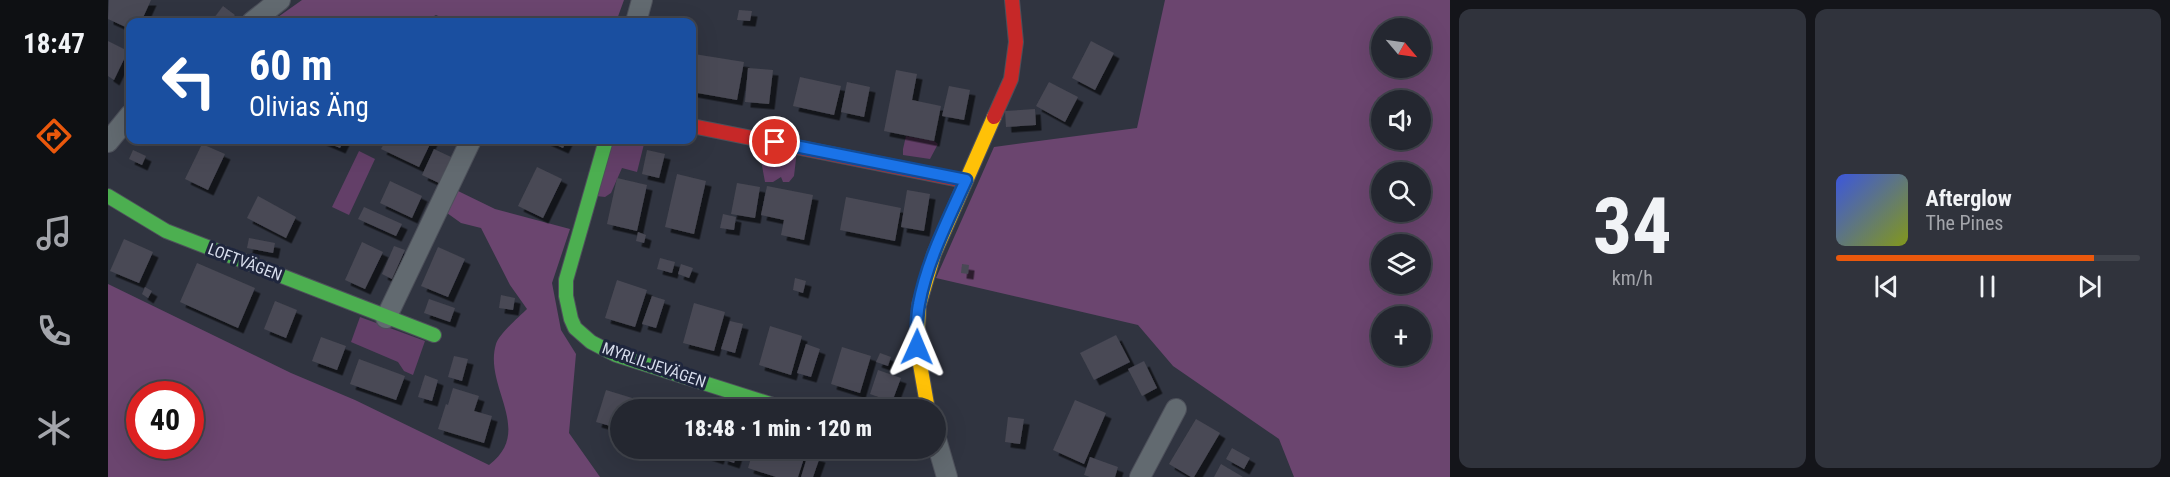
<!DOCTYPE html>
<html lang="en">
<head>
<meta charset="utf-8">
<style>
	body { margin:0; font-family:"Roboto Condensed",sans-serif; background:#30333c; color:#f1f3f6; height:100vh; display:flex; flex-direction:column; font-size:22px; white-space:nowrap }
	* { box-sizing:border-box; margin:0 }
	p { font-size:20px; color:#a3a5ab }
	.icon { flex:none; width:33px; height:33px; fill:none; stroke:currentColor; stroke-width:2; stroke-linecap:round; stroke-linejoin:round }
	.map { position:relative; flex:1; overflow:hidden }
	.sheet { display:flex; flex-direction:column; gap:9px; padding:9px; background:#14151a; width:720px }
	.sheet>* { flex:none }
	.hud { position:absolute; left:18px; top:18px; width:570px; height:126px; border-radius:12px; box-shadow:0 6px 24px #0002,0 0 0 2px #41444c; background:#1a4fa0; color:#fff; overflow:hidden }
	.needle { width:39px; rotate:119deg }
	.buttons { position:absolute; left:1263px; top:18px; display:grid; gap:12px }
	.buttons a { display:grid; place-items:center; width:60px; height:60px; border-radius:50%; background:#242730; box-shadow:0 6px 24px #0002,0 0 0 2px #41444c; font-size:30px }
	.speed { position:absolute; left:18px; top:381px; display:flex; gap:12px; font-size:30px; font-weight:700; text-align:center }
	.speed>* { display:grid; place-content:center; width:78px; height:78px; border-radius:50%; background:#242730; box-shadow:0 6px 24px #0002,0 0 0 2px #41444c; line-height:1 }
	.speed .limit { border:9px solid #d22; background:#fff; color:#111 }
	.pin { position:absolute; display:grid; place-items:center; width:51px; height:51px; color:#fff; margin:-26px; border:3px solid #fff; border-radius:50%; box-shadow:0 2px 6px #0007 }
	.me { position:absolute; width:66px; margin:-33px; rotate:1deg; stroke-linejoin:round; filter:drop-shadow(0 0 4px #0008) }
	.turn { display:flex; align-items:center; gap:21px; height:126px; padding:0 24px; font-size:27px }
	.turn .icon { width:78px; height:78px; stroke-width:2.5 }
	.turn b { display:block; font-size:42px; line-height:51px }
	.sheet .widget { flex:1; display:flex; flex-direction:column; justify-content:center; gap:9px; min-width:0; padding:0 21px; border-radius:12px; background:#30333c }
	.sheet .dial { align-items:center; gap:0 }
	.dial b { font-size:78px; line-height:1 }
	.song { display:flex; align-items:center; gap:18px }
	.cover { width:72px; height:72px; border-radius:9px; background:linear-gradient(135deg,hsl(230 70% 55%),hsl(70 70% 35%)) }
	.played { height:6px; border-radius:3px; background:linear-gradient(90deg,#ea580c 85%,#41444c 85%) }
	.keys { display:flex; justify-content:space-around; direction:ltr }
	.sheet .tiles { flex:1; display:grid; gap:9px; grid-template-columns:repeat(2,1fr) }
	.trip { position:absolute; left:502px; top:399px; width:336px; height:60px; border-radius:30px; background:#242730; box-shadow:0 6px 24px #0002,0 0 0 2px #41444c; font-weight:800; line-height:60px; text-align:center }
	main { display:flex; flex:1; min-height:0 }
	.menu { display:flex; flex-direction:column; width:108px; justify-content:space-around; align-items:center; background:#0e1013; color:#a3a5ab }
	.menu .icon { width:42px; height:42px }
	.menu .on { color:#ea580c }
	.menu b { font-size:27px; color:#f1f3f6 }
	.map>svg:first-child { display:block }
	.green { fill:#633f68 }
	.forest { fill:#6b456f; fill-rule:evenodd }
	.building { fill:#494954; filter:url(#shadow) }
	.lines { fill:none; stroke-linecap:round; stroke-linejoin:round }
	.street-casing { stroke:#4d505a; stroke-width:22 }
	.fast-casing { stroke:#4d505a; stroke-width:16 }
	.slow-casing { stroke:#4d505a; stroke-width:16 }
	.jam-casing { stroke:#4d505a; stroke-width:16 }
	.street { stroke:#626a70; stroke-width:20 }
	.fast { stroke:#4caf50; stroke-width:14 }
	.slow { stroke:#ffc107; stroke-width:14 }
	.jam { stroke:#c62828; stroke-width:14 }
	.route-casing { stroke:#114b97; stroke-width:15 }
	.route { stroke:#1a73e8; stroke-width:10 }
	.labels { text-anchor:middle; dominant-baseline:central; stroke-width:6; stroke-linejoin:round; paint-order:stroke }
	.street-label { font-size:16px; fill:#d8deed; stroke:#1f263d }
</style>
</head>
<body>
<main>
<nav class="menu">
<b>18:47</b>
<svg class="icon on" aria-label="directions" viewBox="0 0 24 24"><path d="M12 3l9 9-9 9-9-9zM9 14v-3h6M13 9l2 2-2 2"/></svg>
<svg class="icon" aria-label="music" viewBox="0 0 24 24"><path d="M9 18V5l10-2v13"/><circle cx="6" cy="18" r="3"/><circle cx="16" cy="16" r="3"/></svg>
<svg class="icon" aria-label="phone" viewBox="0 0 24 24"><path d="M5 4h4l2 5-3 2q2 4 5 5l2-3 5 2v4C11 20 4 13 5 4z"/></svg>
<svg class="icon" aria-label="climate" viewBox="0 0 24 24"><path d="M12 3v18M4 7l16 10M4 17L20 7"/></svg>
</nav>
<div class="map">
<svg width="1342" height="477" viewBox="0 0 1342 477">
	<defs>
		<filter id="shadow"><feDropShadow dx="5.5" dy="5.5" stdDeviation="0" flood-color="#0009"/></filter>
	</defs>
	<rect width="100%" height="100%" fill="#303440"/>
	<path class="green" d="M 798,136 L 826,141 L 830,144 L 822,159 L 795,155 L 795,149 Z
		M 506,140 L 537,140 L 529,172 L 514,168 L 503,193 L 497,197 L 488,196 Z
		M 650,144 L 689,150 L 686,176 L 681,182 L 675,182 L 673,177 L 665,182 L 657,182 Z
		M 251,151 L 267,159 L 241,215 L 224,207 Z
		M 252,317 L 317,341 L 305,375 L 296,371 L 290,362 L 243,342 Z"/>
	<path class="forest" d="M 194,0 L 516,0 L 508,22 L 344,22 L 328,15 L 314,22 L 163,22 Z
		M 1057,0 L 1342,0 L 1342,477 L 1186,477 L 1171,439 L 1065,366 L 1030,325 L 828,278 L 886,147 L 1029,128 ZM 1274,28 L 1312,28 L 1312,68 L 1274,68 ZM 1274,100 L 1312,100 L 1312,140 L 1274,140 ZM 1274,172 L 1312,172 L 1312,212 L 1274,212 ZM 1274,244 L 1312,244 L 1312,284 L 1274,284 ZM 1274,316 L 1312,316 L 1312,356 L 1274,356 Z
		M 350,191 L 387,209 L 462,229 L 444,283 L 453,330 L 468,354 L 461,433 L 492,477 L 0,477 L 0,284 L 183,373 L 247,400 L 381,465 C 427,430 375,387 388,344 C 391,334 411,317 419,309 L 402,285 L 373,228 L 353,223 L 339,213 L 341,202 ZM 32,394 L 82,394 L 82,446 L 32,446 Z"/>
	<path class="building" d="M 1,0 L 43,0 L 33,22 L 22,22 L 22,29 L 0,19 Z
		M 115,6 L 127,15 L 121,22 L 103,22 Z
		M 631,10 L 644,11 L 642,21 L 629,20 Z
		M 0,41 L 20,51 L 6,80 L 0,76 Z
		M 983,41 L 1006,53 L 987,90 L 964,78 Z
		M 586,54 L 636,62 L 629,100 L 584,92 Z
		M 640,68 L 665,70 L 661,104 L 637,102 Z
		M 788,70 L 809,74 L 804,100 L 833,106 L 826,141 L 776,131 Z
		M 692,77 L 733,86 L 726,115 L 685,106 Z
		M 739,82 L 762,87 L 756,117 L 733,112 Z
		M 941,82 L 970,97 L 957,122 L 928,106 Z
		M 841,86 L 862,90 L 856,120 L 834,116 Z
		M 927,109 L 928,125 L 898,127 L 897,111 Z
		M 213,140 L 236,140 L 232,148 Z
		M 278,140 L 324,140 L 311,167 L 273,149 Z
		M 437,140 L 459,140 L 455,148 Z
		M 94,144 L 117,154 L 100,190 L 77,179 Z
		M 326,149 L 343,157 L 331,183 L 314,175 Z
		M 25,150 L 38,156 L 34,165 L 21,159 Z
		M 539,150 L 557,154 L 551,178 L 534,174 Z
		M 429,167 L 454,179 L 435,218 L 410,206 Z
		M 569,174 L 598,181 L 586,234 L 557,227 Z
		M 509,178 L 539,185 L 529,231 L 499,224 Z
		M 282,181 L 314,196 L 304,218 L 272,203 Z
		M 629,183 L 652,187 L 647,218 L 623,214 Z
		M 659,186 L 705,195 L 696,240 L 673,235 L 676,220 L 653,215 Z
		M 799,190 L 822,194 L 816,231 L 793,227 Z
		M 150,196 L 188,217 L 178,238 L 139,218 Z
		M 738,197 L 793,208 L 787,241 L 732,230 Z
		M 256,207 L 294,224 L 288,236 L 250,219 Z
		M 615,214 L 628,217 L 626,230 L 612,228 Z
		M 530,232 L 538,235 L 536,243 L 528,241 Z
		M 141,238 L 167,243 L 165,253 L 139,248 Z
		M 16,239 L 45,252 L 31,283 L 2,271 Z
		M 254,242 L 275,252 L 257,289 L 237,280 Z
		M 286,246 L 297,250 L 284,279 L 274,274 Z
		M 330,247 L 357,259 L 340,297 L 313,286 Z
		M 552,258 L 567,262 L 564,273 L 549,269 Z
		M 89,263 L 147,288 L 130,328 L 72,302 Z
		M 573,264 L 585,268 L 581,278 L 570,274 Z
		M 854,264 L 861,265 L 860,274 L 853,273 Z
		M 687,278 L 698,281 L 695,293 L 685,290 Z
		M 509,280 L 539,290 L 527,327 L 497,318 Z
		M 37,287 L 44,291 L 40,298 L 34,294 Z
		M 393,295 L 407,298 L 405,310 L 391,308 Z
		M 544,296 L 557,300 L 548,328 L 534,324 Z
		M 321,299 L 347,308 L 342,322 L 316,313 Z
		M 167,301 L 189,310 L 178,338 L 156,329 Z
		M 586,303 L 617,312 L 606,351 L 575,343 Z
		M 622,321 L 635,324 L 627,353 L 613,349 Z
		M 662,326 L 694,336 L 683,375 L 651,365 Z
		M 1008,335 L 1022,362 L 986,380 L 972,353 Z
		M 213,337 L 238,346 L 229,370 L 204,361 Z
		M 698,344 L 712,349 L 703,377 L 689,373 Z
		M 734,347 L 763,356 L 752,393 L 723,384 Z
		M 772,353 L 783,357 L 780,366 L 768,362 Z
		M 346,356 L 360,359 L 354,381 L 340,377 Z
		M 251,359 L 297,376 L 288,400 L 242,384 Z
		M 1036,361 L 1049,388 L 1034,396 L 1020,369 Z
		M 770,370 L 793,378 L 784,402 L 762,394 Z
		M 317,375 L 330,380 L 324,401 L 310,397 Z
		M 345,388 L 371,396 L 366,411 L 384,416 L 376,443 L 330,429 L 338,404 L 340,405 Z
		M 498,390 L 560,409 L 560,410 L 513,410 L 513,429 L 488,422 Z
		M 967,400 L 998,413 L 976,464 L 945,450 Z
		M 900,417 L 916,419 L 912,444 L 897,442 Z
		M 1088,419 L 1112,433 L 1086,477 L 1083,477 L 1061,464 Z
		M 528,448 L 547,448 L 546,455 Z
		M 577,448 L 614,448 L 610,459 Z
		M 617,448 L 631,448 L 626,463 L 614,459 Z
		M 646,448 L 686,448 L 698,452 L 690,477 L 668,477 L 640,468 Z
		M 1124,448 L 1142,458 L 1136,469 L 1118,459 Z
		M 700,454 L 712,457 L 705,477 L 693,477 Z
		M 982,457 L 1010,467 L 1007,477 L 982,477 L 976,475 Z
		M 1113,464 L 1135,477 L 1106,477 Z"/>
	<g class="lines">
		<g class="street-casing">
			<path id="street" d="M 144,22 L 172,0
				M 528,22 L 534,0
				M 0,142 L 22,115
				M 278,318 L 363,140
				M 828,439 L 839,477
				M 1032,477 L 1068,409"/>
		</g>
		<g class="fast-casing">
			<path id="fast" d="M 498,140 L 458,280 L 458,296 L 463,319 L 467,328 L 483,342 L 508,355 L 681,410
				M 0,196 L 58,231 L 326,335"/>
		</g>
		<g class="slow-casing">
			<path id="slow" d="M 820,410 L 809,347 L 811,305 L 826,254 L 886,117"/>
		</g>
		<g class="jam-casing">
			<path id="jam" d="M 886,117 L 903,79 L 908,42 L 904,0
				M 584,126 L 857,181"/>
		</g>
		<use href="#street" class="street"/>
		<use href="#fast" class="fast"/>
		<use href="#slow" class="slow"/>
		<use href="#jam" class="jam"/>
	</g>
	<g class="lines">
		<g class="route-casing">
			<path id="route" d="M 667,142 L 858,180 C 840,220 819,261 811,304 C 808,318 809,333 809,347"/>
		</g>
		<use href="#route" class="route"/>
	</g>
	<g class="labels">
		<g class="street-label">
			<text transform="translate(137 262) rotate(21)">LOFTVÄGEN</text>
			<text transform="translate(546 365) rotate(19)">MYRLILJEVÄGEN</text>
		</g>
	</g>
</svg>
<div class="buttons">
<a><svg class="needle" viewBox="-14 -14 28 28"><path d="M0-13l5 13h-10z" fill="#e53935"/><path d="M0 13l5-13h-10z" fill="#a3a5ab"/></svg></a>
<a><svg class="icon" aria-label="sound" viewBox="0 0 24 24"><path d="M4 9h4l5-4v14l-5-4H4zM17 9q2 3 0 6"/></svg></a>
<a><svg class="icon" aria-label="search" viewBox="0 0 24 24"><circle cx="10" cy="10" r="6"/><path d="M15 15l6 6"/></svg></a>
<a><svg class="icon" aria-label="layers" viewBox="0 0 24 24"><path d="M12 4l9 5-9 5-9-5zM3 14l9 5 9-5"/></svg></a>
<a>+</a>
</div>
<div class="speed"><div class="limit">40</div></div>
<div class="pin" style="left:667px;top:142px;background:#d93025"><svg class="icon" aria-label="arrive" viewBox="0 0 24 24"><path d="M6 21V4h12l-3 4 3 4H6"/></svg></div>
<svg class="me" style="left:809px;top:347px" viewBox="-20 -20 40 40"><path d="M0-17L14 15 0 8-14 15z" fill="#1a73e8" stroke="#fff" stroke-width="4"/></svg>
<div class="trip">18:48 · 1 min · 120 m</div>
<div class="hud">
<div class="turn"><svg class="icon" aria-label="left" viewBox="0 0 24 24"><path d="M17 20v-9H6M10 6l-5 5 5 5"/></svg><div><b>60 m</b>Olivias Äng</div></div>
</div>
</div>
<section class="sheet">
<div class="tiles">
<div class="widget dial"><b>34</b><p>km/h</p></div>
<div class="widget">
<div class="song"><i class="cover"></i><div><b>Afterglow</b><p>The Pines</p></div></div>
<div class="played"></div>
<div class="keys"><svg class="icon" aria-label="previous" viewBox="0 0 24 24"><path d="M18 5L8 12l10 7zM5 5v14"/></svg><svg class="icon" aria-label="pause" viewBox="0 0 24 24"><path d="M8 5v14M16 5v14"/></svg><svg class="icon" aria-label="next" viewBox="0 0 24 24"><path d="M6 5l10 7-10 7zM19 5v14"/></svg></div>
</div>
</div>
</section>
</main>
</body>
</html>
